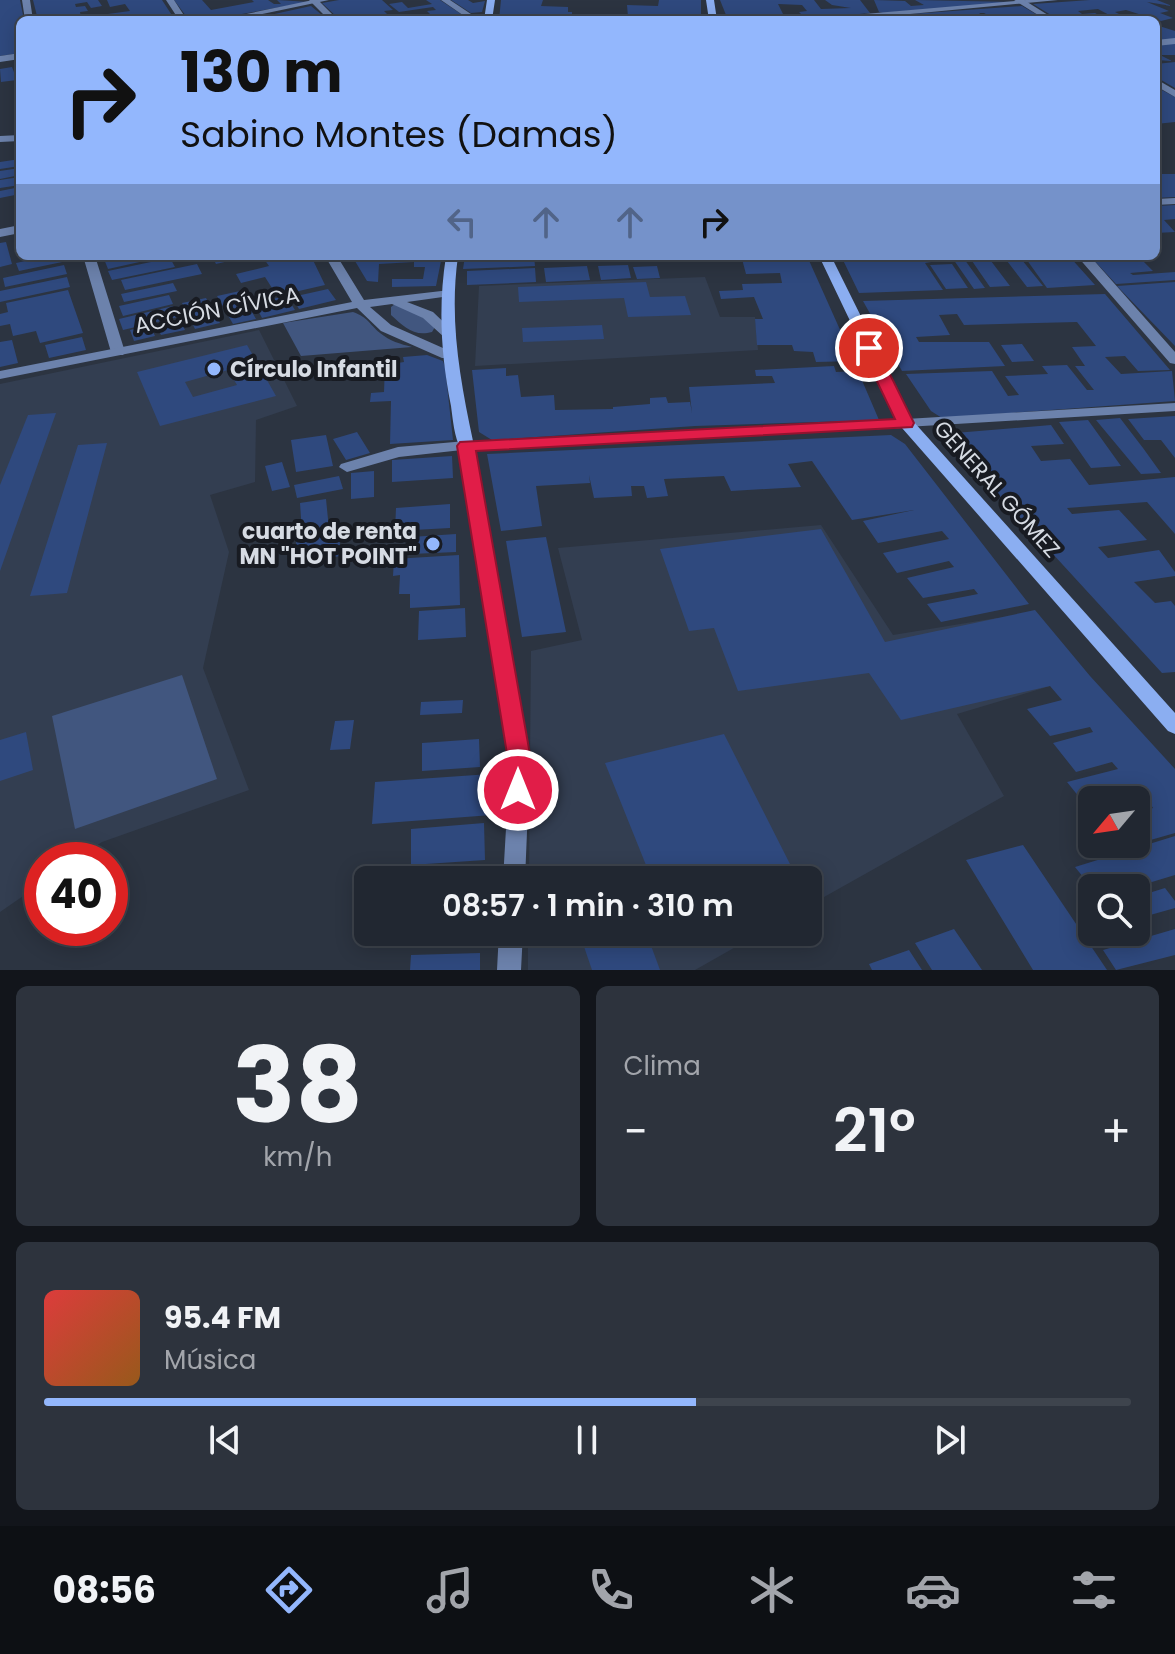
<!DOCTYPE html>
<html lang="es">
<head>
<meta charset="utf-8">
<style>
	body { margin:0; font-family:Poppins,sans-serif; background:#2d333d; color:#f1f3f6; height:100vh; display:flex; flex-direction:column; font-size:30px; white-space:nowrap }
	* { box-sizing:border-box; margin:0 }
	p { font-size:26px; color:#a2a5ab }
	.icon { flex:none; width:44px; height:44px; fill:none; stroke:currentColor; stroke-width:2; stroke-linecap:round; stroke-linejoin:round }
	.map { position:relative; height:970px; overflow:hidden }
	.sheet { display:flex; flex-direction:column; gap:16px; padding:16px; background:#12151b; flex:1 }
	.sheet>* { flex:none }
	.hud { position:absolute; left:16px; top:16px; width:1144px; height:244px; border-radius:12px; box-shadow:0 4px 20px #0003,0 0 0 2px #3e444d; background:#93b7fd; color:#111; overflow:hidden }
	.needle { width:52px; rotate:241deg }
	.controls { position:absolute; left:1078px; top:786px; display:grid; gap:16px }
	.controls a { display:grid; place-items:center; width:72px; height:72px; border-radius:12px; background:#212731; box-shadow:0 4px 20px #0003,0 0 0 2px #3e444d; font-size:40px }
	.speed { position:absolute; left:24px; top:842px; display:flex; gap:16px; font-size:40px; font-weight:700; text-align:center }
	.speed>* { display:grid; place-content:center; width:104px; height:104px; border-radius:50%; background:#212731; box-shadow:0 4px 20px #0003,0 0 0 2px #3e444d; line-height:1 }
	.speed .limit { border:12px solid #d22; background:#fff; color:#111 }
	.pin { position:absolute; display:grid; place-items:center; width:68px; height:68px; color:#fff; margin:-34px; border:4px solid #fff; border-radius:50%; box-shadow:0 2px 8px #0007 }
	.me { position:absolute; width:88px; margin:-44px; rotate:0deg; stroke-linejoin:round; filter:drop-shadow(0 0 6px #0008) }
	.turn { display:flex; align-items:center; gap:28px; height:168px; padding:0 32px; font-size:36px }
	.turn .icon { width:104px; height:104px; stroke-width:2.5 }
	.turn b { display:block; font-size:56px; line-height:68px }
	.lanes { display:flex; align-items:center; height:76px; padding:0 32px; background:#0003; justify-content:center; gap:40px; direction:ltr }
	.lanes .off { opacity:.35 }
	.big { font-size:60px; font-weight:600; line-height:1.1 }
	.sheet .card { flex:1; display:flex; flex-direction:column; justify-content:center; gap:12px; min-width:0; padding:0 28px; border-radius:12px; background:#2d333d }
	.sheet .dial { align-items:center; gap:0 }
	.dial b { font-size:104px; line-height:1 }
	.song { display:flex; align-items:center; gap:24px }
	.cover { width:96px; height:96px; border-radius:12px; background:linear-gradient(135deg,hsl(0 70% 55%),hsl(30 70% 35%)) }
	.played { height:8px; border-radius:4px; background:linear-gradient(90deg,#93b7fd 60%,#3e444d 60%) }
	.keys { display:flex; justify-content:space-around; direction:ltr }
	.heat { display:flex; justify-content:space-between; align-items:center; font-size:44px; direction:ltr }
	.sheet .tiles { flex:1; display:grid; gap:16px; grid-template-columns:1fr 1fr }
	.card:last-child { grid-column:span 2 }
	.trip { position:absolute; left:354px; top:866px; width:468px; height:80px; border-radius:12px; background:#212731; box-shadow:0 4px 20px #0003,0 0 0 2px #3e444d; font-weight:600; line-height:80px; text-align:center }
	.tab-bar { display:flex; height:128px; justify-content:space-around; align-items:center; background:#0d1014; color:#a2a5ab }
	.tab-bar .icon { width:56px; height:56px }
	.tab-bar .current { color:#93b7fd }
	.tab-bar b { font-size:36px; color:#f1f3f6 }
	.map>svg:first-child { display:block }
	.built { fill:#333e51 }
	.green { fill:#41567f }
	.building { fill:#2f497e; fill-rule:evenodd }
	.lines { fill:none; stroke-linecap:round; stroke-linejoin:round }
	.minor { fill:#6c82ac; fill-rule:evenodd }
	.tertiary { fill:#6c82ac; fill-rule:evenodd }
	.secondary { fill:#8baef1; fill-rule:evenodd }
	.route { fill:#e11d48; stroke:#92132f; stroke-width:2 }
	.poi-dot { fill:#93b7fd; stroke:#181b22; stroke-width:3 }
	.labels { text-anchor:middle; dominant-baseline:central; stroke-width:8; stroke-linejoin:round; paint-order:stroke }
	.street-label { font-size:22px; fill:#d6dbe3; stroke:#181b22 }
	.poi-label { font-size:22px; font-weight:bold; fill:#d6dbe3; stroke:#181b22; text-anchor:start }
</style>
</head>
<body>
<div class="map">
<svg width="1175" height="970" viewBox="0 0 1175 970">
	<rect width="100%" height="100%" fill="#2c3441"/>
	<path class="built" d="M 705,277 L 720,317 L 755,317 L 758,350 L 475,366 L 479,286 Z
		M 259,330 L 297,406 L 256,420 L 255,482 L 210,495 L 229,552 L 203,668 L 249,790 L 102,842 L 75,860 L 42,860 L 42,883 L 0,912 L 0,384 Z
		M 821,525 L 893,635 L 997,618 L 1050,686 L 957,714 L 1004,796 L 808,906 L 808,880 L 529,880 L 531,651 L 582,640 L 558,548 Z
		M 528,932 L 762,932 L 695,970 L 528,970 Z"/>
	<path class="green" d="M 395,304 L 409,306 L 435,327 L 432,332 C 414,337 404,327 391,315 L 391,307 Z
		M 353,312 C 369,318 368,323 380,333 C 390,341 400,344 412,347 L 301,356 L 283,323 Z
		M 182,675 L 217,779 L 75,829 L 52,716 Z"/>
	<path class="building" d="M 0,0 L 20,0 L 24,20 L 20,20 L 20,53 L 0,56 Z
		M 33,0 L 98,0 L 102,6 L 91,8 L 87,2 L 75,4 L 76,7 L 85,6 L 88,11 L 80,12 L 81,17 L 38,20 Z
		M 107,0 L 162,0 L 175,20 L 150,20 L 147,17 L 96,20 L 93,16 L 130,11 L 125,4 L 110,7 Z
		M 174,0 L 202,0 L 211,10 L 254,2 L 252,0 L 268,0 L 274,4 L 281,4 L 277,0 L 309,2 L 208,20 L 189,20 Z
		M 339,0 L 382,0 L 393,10 L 384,11 L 392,19 L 340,20 L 322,3 Z
		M 426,0 L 440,0 L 470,20 L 428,20 L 424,15 L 430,14 L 427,11 L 436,10 L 433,7 L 399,12 L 389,4 L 402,2 L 408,8 L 432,4 Z
		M 451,0 L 468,0 L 473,3 L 485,1 L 482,12 L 471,13 Z
		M 501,0 L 543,0 L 541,6 L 568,7 L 568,12 L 572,12 L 572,15 L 544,15 L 545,20 L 499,20 Z
		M 659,0 L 701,0 L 701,18 L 628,17 L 627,5 L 658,6 Z
		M 720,0 L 814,0 L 821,9 L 851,8 L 832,5 L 825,0 L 860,0 L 870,13 L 806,19 L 799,12 L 807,11 L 802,5 L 778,4 L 786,20 L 728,20 Z
		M 874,0 L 905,1 L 911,6 L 924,5 L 915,0 L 1013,2 L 883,13 L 879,12 Z
		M 1090,0 L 1157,0 L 1172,6 L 1147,2 L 1169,11 L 1160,13 L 1173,18 L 1161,21 L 1126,10 L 1115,12 L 1121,15 L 1111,16 L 1098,9 L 1078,11 L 1082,14 L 1095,13 L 1104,18 L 1059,20 L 1033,4 Z
		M 311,6 L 328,20 L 304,20 L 302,17 L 295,18 L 297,20 L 247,20 Z
		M 1022,6 L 1046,20 L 997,20 L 984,13 L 979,13 L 989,20 L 886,20 L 884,16 Z
		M 1156,25 L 1175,31 L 1175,39 L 1156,41 Z
		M 1175,43 L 1175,55 L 1160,55 L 1172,61 L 1156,60 L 1156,45 Z
		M 1175,62 L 1175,88 L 1156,77 L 1156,64 Z
		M 12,67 L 17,80 L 1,82 L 0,69 Z
		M 1156,87 L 1175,97 L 1175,122 L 1156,124 Z
		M 20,159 L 20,166 L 0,169 L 0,162 Z
		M 20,168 L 20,175 L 0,179 L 0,171 Z
		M 1156,171 L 1160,174 L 1175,174 L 1175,197 L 1156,198 Z
		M 20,177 L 20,185 L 0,188 L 0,180 Z
		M 20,187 L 20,194 L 0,198 L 0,191 Z
		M 1175,205 L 1175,219 L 1164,220 L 1175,232 L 1156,233 L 1156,206 Z
		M 6,242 L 12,264 L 0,267 L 0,243 Z
		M 50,256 L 66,256 L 67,261 L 19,271 L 16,263 Z
		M 120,256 L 162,256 L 162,257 L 108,269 L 104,259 Z
		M 212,256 L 245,256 L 246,257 L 216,264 Z
		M 262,256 L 311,256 L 325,285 L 277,296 L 265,277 L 241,283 L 236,274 L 269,266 Z
		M 352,256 L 368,257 L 442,256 L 436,286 L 392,287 L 392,279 L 423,279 L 425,267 L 414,267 L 414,262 L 379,264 L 378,282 L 367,281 Z
		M 465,256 L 534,256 L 535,266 L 463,269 Z
		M 697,256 L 807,256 L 854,361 L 816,362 L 813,352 L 794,351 L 792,345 L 757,345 L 755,319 L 763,319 L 754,297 L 721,299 L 719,291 L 743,290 L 742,284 L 782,283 L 780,273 L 746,274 L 742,259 L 698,260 Z
		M 841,256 L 942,256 L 944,260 L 925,263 L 943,290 L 859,293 Z
		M 951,256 L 962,256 L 985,288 L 974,289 Z
		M 1024,256 L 1069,256 L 1095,285 L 1047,288 Z
		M 1090,256 L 1139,256 L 1143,260 L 1119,261 L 1143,261 L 1153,271 L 1130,273 L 1133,275 L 1175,272 L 1175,280 L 1116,284 Z
		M 170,258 L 175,267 L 112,280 L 108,271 Z
		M 1022,260 L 1043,286 L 1027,287 L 1007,261 Z
		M 972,261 L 991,261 L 1010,286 L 990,287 Z
		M 197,264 L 202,274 L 125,290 L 121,280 Z
		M 952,264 L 968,288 L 946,289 L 930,265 Z
		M 64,265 L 67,274 L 5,287 L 3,278 Z
		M 628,265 L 631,278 L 601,280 L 598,266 Z
		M 587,266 L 590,280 L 546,282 L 544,268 Z
		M 657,266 L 660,278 L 637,279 L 633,267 Z
		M 535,268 L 536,282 L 467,285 L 467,271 Z
		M 67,277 L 70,287 L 0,302 L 0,291 Z
		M 646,282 L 650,297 L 685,296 L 691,315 L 628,317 L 624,298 L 519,302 L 518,287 Z
		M 1175,282 L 1175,346 L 1117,286 Z
		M 173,283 L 177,291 L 124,302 L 121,294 Z
		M 328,289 L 336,300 L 299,309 L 292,297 Z
		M 68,290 L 83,333 L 40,343 L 36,331 L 13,336 L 10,324 L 0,326 L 0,314 L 8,312 L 6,303 Z
		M 240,291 L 256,319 L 233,324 L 217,296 Z
		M 1105,294 L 1170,370 L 1138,371 L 1125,356 L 1105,357 L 1121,374 L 1172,371 L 1175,401 L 942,418 L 931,411 L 906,374 L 992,371 L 1008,396 L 1019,395 L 1005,376 L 1048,374 L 1042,366 L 1067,365 L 1087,390 L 1094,390 L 1075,366 L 1085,366 L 1072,347 L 1096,346 L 1077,322 L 964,325 L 957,314 L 939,315 L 950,335 L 916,337 L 919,342 L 989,342 L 1005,366 L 902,371 L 863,301 Z
		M 169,295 L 173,304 L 123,316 L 119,306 Z
		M 286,296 L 295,310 L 262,318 L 254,303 Z
		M 206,298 L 220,323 L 195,329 L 182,303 Z
		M 173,306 L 178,317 L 123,330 L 119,319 Z
		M 180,320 L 185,330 L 161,335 L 156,325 Z
		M 150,325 L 155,336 L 134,341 L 130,330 Z
		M 602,325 L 604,339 L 523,342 L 522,328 Z
		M 82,337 L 86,350 L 49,358 L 45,345 Z
		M 12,340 L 18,363 L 0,367 L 0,342 Z
		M 1022,344 L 1034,361 L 1012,362 L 1001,345 Z
		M 247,345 L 276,396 L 160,426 L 137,372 ZM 228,370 L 237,385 L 193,397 L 185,382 Z
		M 427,355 L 443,361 L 445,367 L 453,440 L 390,444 L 391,401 L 370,402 L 371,393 L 384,392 L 385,365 L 404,362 L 403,357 Z
		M 834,366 L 836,372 L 858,371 L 879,420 L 695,426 L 492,440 L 479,432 L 472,370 L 506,368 L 506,376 L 518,375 L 521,397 L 554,395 L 555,410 L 613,409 L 613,407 L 650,404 L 650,398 L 666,397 L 668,403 L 690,402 L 692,413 L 689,387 L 775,383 L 772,376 L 756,376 L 755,370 Z
		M 56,413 L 0,571 L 0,485 L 28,415 Z
		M 1175,416 L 1175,458 L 1161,440 L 1144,440 L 1128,419 Z
		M 1120,418 L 1143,448 L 1161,473 L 1141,474 L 1096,420 Z
		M 1088,420 L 1121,466 L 1091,468 L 1059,422 Z
		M 1051,425 L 1064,444 L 1031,446 L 1041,461 L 1070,459 L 1089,485 L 1175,477 L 1175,534 L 1147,502 L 1067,508 L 1072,514 L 1119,510 L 1147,540 L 1098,547 L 1108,558 L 1159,550 L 1175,572 L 1175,576 L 1134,582 L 1155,603 L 1171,601 L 1175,606 L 1175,672 L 1162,673 L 943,434 Z
		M 357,432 L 370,453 L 346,460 L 333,439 Z
		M 326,435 L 333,466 L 296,472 L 291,440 Z
		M 891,435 L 905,444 L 1029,604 L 941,622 L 927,604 L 978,594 L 974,589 L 923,598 L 907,578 L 954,567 L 949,561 L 897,573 L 883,553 L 949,539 L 942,531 L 878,543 L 863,521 L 914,510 L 852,520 L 812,461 L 788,464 L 801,487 L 731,491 L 724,476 L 664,479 L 668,496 L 647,498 L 644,486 L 631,486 L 632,496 L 594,498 L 589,475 L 590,483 L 536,486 L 542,526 L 501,531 L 487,454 Z
		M 107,443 L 67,593 L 30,596 L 78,445 Z
		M 452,456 L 453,478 L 392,482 L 392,460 Z
		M 282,462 L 290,487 L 272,491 L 265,466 Z
		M 374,471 L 374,497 L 351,499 L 351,473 Z
		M 339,476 L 343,489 L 297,498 L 294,485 Z
		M 326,499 L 329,529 L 302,533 L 300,503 Z
		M 450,504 L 450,528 L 395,531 L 396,508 Z
		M 821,529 L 885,642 L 1035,610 L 1090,676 L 1175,769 L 1175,833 L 1147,841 L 1136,827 L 1136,813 L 1153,808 L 1148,800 L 1136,803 L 1136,800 L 1092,800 L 1092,813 L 1067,782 L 1118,769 L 1112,762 L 1076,772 L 1053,743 L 1093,732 L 1090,727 L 1050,736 L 1027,709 L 1062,700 L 1050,686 L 901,720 L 869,673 L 738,691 L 714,628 L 689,631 L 660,549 Z
		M 339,534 L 341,556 L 297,562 L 296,539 Z
		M 456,534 L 456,552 L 411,554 L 411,537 Z
		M 546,537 L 566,632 L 522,637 L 506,541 Z
		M 459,555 L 460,605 L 410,608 L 410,594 L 399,594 L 400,575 L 393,576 L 394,559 Z
		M 465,608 L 466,637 L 418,640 L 419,611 Z
		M 463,700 L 462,713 L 420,715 L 421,702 Z
		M 354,720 L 350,749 L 330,750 L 335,721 Z
		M 26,732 L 33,770 L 0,781 L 0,740 Z
		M 724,734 L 790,864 L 732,880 L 652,880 L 605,763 Z
		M 479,739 L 480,767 L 422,771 L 422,743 Z
		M 490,774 L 492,815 L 372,824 L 375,782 Z
		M 484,823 L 485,860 L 411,865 L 411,829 Z
		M 1175,836 L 1175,875 L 1132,888 L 1092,888 L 1075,867 Z
		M 1023,845 L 1107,970 L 1033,970 L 966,860 Z
		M 483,873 L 483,880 L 410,880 L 410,876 Z
		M 1165,888 L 1175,901 L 1175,908 L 1136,919 L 1136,897 Z
		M 1092,909 L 1092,931 L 1079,912 Z
		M 954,929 L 982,970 L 932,970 L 915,943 Z
		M 1175,929 L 1175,955 L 1116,970 L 1103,950 Z
		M 579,932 L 646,932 L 660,970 L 592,970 Z
		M 909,950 L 922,970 L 872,970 L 869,964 Z
		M 480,953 L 480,970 L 410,970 L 411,955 Z"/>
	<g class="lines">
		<path class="minor" d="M 22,0 L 30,0 L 33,20 L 25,20 Z
			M 309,0 L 318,0 L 338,20 L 329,20 Z
			M 441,0 L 450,0 L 480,20 L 470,20 Z
			M 1026,0 L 1058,0 L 847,20 L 814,20 L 818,18 Z
			M 20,135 L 20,141 L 0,142 L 0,136 Z
			M 1175,198 L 1175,204 L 1156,205 L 1156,199 Z
			M 20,225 L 20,233 L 0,237 L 0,229 Z
			M 83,256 L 95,256 L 125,352 L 123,355 L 113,355 L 111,352 Z
			M 1077,256 L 1090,256 L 1175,352 L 1175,364 L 1170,363 Z
			M 1175,403 L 1175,411 L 906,427 L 899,423 L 906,419 Z
			M 466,441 L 471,443 L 474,446 L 471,449 L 399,457 L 347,472 L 339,467 L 341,464 L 398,447 Z"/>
		<path class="tertiary" d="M 166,0 L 174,0 L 187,20 L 179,20 Z
			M 313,0 L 329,0 L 234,20 L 217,20 Z
			M 1014,0 L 1024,0 L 1056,20 L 1046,20 Z
			M 1175,38 L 1175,44 L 1156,46 L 1156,40 Z
			M 20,53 L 20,59 L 0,62 L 0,56 Z
			M 1156,79 L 1175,90 L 1175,97 L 1156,86 Z
			M 325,256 L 337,256 L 364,300 L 450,290 L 450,296 L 407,302 L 433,312 L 456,334 L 449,338 L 444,337 L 423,318 L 392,304 L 370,307 L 391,325 L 452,352 L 454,355 L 452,358 L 442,358 L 381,331 L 357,308 L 0,379 L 0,371 L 352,302 Z
			M 466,441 L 474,446 L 530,760 L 525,880 L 503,880 L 510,760 L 458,446 Z
			M 499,932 L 523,932 L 521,970 L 497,970 Z"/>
		<path class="secondary" d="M 487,0 L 495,0 L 492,20 L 484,20 Z
			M 706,0 L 714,0 L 717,20 L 709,20 Z
			M 446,256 L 458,256 C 449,320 460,379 473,441 L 897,419 L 819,256 L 831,256 L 913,421 L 1175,713 L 1175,734 L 1168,731 L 902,428 L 461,449 C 454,437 453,420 451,406 C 441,356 438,307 446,256 Z"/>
	</g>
	<path class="route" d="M 869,344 L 877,348 L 914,423 L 912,427 L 476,451 L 531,760 L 530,790 L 527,797 L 518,800 L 510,797 L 506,790 L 508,760 L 457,446 L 460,442 L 895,419 L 861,348 Z"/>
	<g class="poi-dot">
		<circle cx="214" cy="369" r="8"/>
		<circle cx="433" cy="544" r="8"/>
	</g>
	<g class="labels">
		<g class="street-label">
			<text transform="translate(217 310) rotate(-11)">ACCIÓN CÍVICA</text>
			<text transform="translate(997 489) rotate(48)">GENERAL GÓMEZ</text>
		</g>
		<g class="poi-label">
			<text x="230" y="369">Círculo Infantil</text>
			<text x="417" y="531" text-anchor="end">cuarto de renta<tspan x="417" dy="25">MN "HOT POINT"</tspan></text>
		</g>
	</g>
</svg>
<div class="controls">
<a><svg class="needle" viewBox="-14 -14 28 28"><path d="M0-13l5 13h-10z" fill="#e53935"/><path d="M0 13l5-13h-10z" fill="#a2a5ab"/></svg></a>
<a><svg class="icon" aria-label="search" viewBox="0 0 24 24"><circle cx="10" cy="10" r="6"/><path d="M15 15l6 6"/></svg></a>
</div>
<div class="speed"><div class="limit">40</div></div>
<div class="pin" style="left:869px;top:348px;background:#d93025"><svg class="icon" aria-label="arrive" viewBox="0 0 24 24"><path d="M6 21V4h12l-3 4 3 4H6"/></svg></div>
<svg class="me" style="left:518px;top:790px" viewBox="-20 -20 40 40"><circle r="17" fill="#e11d48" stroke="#fff" stroke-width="3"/><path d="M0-11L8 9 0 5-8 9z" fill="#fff"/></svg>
<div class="trip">08:57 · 1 min · 310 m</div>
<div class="hud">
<div class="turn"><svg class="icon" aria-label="right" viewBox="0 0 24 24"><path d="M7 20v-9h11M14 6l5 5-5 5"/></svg><div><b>130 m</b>Sabino Montes (Damas)</div></div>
<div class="lanes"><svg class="icon off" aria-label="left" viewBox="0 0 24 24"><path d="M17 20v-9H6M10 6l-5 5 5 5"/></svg><svg class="icon off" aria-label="ahead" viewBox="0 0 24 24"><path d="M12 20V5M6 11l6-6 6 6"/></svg><svg class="icon off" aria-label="ahead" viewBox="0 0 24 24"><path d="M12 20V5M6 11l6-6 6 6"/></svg><svg class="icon" aria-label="right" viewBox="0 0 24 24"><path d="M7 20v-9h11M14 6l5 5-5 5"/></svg></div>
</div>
</div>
<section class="sheet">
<div class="tiles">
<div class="card dial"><b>38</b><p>km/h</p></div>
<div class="card"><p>Clima</p>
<div class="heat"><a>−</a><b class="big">21°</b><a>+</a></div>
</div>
<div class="card">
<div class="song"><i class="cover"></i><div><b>95.4 FM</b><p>Música</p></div></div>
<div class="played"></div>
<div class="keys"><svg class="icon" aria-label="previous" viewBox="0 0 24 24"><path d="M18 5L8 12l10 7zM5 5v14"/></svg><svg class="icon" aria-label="pause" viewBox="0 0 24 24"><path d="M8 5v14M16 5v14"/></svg><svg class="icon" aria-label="next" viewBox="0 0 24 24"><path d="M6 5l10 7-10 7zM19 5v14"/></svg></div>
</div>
</div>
</section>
<nav class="tab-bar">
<b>08:56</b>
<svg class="icon current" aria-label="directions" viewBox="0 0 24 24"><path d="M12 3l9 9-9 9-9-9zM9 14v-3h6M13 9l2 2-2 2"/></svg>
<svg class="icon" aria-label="music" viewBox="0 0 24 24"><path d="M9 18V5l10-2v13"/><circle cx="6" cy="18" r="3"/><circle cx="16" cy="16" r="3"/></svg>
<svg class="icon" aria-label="phone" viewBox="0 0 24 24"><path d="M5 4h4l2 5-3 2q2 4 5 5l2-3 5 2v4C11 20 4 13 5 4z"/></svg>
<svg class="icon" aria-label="climate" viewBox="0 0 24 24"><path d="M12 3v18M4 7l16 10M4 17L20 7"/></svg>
<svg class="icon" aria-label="car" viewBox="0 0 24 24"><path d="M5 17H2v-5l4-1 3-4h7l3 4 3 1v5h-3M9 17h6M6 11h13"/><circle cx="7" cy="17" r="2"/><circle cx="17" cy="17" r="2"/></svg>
<svg class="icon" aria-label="filters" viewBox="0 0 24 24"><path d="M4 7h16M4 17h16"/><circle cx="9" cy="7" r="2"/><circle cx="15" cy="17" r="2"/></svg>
</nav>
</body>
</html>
